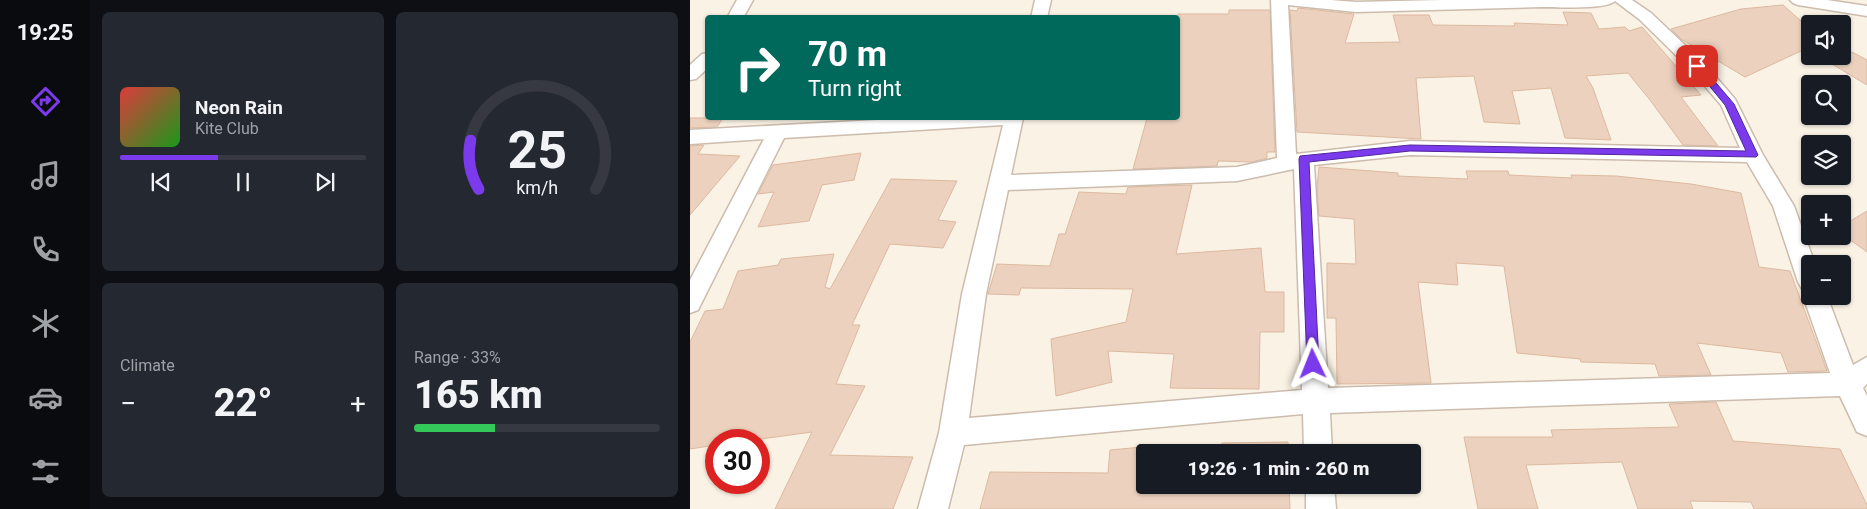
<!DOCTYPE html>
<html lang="en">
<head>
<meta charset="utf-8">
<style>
	body { margin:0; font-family:Roboto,sans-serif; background:#242831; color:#f1f3f6; height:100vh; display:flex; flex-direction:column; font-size:19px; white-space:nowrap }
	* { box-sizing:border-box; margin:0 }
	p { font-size:16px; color:#9ea1a6 }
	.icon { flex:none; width:28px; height:28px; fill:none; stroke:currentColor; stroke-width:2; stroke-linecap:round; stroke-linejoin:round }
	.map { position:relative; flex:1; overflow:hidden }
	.panel { display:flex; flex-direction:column; gap:12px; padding:12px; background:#0d0f14; width:600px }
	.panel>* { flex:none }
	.top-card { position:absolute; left:15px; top:15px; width:475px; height:105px; border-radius:5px; box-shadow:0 1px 4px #0004; background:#00695c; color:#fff; overflow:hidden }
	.tools { position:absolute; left:1111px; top:15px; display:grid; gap:10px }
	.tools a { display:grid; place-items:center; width:50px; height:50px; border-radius:5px; background:#171b24; box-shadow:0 1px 4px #0004; font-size:25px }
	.speed { position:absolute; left:15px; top:429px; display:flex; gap:10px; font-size:25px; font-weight:700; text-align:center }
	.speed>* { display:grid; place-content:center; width:65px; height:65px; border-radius:50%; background:#171b24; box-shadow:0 1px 4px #0004; line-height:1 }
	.speed .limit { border:8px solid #d22; background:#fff; color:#111 }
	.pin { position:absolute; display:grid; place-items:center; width:42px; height:42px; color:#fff; margin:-21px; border-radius:10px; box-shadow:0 2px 8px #0006 }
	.me { position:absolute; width:55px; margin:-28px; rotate:358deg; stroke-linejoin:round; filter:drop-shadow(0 0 4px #0008) }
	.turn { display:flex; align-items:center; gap:18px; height:105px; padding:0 20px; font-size:22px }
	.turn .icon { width:65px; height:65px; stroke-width:2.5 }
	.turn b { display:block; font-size:35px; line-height:42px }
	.big { font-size:38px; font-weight:800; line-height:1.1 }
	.panel .tile { flex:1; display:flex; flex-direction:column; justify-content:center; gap:8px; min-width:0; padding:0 18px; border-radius:8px; background:#242831 }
	.panel .dial { align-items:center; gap:0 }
	.dial svg { height:130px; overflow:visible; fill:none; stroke:#363941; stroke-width:7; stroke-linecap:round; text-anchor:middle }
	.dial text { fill:#f1f3f6; stroke:none }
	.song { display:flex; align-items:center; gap:15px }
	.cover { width:60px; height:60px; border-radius:8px; background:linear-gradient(135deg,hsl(0 70% 55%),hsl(120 70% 35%)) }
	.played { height:5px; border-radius:2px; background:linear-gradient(90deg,#7c3aed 40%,#363941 40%) }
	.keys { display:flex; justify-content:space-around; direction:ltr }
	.heat { display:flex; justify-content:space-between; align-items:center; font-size:28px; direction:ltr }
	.charge { height:8px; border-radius:4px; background:linear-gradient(90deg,#34c759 33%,#363941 0) }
	.panel .tiles { flex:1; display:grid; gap:12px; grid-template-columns:repeat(2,1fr) }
	.trip { position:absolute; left:446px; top:444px; width:285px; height:50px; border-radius:5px; background:#171b24; box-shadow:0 1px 4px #0004; font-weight:800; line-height:50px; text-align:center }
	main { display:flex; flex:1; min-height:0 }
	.dock { display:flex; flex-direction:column; width:90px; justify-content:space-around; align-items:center; background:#090b0e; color:#9ea1a6 }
	.dock .icon { width:35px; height:35px }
	.dock .on { color:#7c3aed }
	.dock b { font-size:22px; color:#f1f3f6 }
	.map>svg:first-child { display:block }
	.building { fill:#ecd1be; stroke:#ddb9a0 }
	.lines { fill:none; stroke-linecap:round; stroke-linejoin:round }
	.minor-casing { stroke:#ccbcae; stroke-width:3 }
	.minor { fill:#fff; fill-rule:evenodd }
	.route { fill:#7c3aed; stroke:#51269a }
</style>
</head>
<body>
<main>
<nav class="dock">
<b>19:25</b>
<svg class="icon on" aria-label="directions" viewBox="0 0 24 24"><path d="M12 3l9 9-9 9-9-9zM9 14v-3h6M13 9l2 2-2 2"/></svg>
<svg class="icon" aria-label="music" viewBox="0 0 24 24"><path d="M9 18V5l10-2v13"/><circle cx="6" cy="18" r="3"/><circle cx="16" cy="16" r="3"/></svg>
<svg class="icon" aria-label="phone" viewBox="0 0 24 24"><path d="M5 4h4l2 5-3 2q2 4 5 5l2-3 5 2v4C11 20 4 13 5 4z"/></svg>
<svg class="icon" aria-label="climate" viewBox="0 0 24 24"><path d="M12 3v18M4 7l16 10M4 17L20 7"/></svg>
<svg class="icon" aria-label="car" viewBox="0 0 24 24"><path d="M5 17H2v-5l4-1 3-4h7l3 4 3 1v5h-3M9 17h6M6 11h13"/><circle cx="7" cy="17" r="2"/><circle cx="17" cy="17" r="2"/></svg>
<svg class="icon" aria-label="filters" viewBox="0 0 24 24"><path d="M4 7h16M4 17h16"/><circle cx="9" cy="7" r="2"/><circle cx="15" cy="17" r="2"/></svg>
</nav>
<section class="panel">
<div class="tiles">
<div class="tile">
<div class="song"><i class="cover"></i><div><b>Neon Rain</b><p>Kite Club</p></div></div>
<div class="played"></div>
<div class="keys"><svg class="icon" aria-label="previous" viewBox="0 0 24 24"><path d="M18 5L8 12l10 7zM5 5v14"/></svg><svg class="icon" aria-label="pause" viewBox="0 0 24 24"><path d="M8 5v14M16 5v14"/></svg><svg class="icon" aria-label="next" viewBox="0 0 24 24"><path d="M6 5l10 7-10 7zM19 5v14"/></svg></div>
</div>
<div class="tile dial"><svg viewBox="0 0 100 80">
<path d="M14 69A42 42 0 1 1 86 69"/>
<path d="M14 69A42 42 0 0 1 9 39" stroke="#7c3aed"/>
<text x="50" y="56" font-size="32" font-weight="700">25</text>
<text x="50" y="72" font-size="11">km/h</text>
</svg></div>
<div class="tile"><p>Climate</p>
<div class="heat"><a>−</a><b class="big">22°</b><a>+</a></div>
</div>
<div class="tile"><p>Range · 33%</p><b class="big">165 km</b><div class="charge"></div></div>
</div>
</section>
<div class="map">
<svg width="1177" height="509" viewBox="0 0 1177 509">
	<rect width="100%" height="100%" fill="#faf2e4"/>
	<path class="building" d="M 1093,5 L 1120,29 L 1120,56 L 1111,51 L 1055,77 L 991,39 L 981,29 L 1051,9 Z
		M 608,8 L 664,14 L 655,43 L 710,42 L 703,15 L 739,15 L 743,25 L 825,26 L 824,23 L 878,25 L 873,12 L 901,13 L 909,29 L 935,27 L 939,31 L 952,27 L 1011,95 L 991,97 L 1028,146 L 993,145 L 960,100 L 938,73 L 896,76 L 903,88 L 921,140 L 875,138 L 861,88 L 822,91 L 830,124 L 794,122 L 784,76 L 726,78 L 731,139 L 607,132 L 600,10 L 607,11 Z
		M 539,10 L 580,10 L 585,152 L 577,152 L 577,158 L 562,162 L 528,161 L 527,166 L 443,169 L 457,118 L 488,118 L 488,14 L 539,14 Z
		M 1162,52 L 1177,60 L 1177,85 L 1137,61 Z
		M 0,118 L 33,118 L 27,127 L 0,128 Z
		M 14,145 L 8,154 L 50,156 L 0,215 L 0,146 Z
		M 171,153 L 164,180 L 132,185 L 119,221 L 68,227 L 84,192 L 68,194 L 83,165 Z
		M 629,167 L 708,173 L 708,176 L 778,179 L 776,171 L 818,171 L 819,175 L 882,178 L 881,175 L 926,176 L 1001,184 L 1051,193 L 1069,267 L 1100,271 L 1137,371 L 1098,372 L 1091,353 L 1007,343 L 1021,375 L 969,376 L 965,364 L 891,362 L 890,359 L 827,353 L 814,266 L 766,263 L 768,285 L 728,282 L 741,383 L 647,384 L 646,318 L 637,318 L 637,263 L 666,264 L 664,219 L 629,216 L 627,188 Z
		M 201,179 L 267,181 L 248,220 L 266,222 L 253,248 L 200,244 L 162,325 L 170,325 L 146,384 L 175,386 L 140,455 L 223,457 L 203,509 L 85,509 L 122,432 L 64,440 L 26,440 L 26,445 L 0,449 L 0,342 L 15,311 L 33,309 L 48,271 L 88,265 L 91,259 L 144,254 L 135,287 L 140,289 Z
		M 502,185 L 486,254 L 571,248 L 575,292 L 594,292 L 594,332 L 570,332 L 569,389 L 480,388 L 484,354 L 418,351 L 422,382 L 366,396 L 361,339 L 436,322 L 443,289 L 331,288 L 329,295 L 298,294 L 307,264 L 360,266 L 369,234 L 375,234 L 389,192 L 436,194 L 438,187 Z
		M 1177,211 L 1177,252 L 1152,234 L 1152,226 Z
		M 1026,402 L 1043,441 L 1150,449 L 1177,505 L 1177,509 L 1064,509 L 1061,502 L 1000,501 L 1003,509 L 948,509 L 932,462 L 836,465 L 848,509 L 788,509 L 774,437 L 863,437 L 861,430 L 989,427 L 979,404 Z
		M 598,442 L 599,452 L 455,452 L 455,485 L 599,485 L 600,509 L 290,509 L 300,472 L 418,473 L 420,450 L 452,447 L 452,449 L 531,448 L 532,443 Z"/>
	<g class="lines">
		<g class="minor-casing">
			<path id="minor" d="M 47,0 L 63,0 L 53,18 L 37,18 Z
				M 345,0 L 361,0 L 357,18 L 341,18 Z
				M 581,0 L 641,0 L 666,2 L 752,0 L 942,0 L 961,13 L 1013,62 L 1045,99 L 1073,155 L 1104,206 L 1125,264 L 1120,264 L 1120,296 L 1137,296 L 1163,365 L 1177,357 L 1177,384 L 1173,388 L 1177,396 L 1177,436 L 1167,432 L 1150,396 L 640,413 L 642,452 L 614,452 L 613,414 L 274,445 L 258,509 L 228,509 L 249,433 L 272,294 L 313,125 L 94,138 L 8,310 L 0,313 L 0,280 L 74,139 L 0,144 L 0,130 L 223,118 L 333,118 L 321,175 L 547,167 L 587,158 ZM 925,1 L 949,19 L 1001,70 L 1031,105 L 1050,148 L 720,141 L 606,154 L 598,5 L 666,12 L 851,7 C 866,7 916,10 925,1 ZM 720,155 L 1057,162 L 1083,206 L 1108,282 L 1112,289 L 1116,290 L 1113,296 L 1140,373 L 638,388 L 624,165 ZM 604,169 L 612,390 L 279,418 L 296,294 L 318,190 L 547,181 Z
				M 1100,0 L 1137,0 L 1177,6 L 1177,16 L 1108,5 L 1103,3 Z
				M 18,53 L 18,68 L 6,79 L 0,80 L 0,65 L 12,54 Z
				M 616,485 L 644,485 L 646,509 L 616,509 Z"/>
		</g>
		<use href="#minor" class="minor"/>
	</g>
	<path class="route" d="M 1007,63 L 1010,64 L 1044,104 L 1068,155 L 1066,157 L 720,151 L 619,162 L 629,364 L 628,368 L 623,369 L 618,368 L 617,364 L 609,159 L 610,156 L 720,145 L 1056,151 L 1035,105 L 1003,66 Z"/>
</svg>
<div class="tools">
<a><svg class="icon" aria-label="sound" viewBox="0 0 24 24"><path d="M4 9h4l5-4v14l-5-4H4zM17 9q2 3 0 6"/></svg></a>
<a><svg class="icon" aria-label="search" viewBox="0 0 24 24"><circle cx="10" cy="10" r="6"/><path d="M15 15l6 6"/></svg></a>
<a><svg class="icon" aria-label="layers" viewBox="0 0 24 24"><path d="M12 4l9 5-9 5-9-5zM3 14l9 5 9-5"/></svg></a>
<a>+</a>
<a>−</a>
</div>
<div class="speed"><div class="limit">30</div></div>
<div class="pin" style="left:1007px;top:66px;background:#d93025"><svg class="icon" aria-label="arrive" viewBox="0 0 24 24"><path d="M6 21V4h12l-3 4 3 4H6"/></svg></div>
<svg class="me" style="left:623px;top:364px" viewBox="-20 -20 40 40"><path d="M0-17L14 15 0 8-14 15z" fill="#7c3aed" stroke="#fff" stroke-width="4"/></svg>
<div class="trip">19:26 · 1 min · 260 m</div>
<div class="top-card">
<div class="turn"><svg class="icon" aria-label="right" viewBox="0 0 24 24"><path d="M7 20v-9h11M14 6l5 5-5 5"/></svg><div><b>70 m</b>Turn right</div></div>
</div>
</div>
</main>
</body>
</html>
